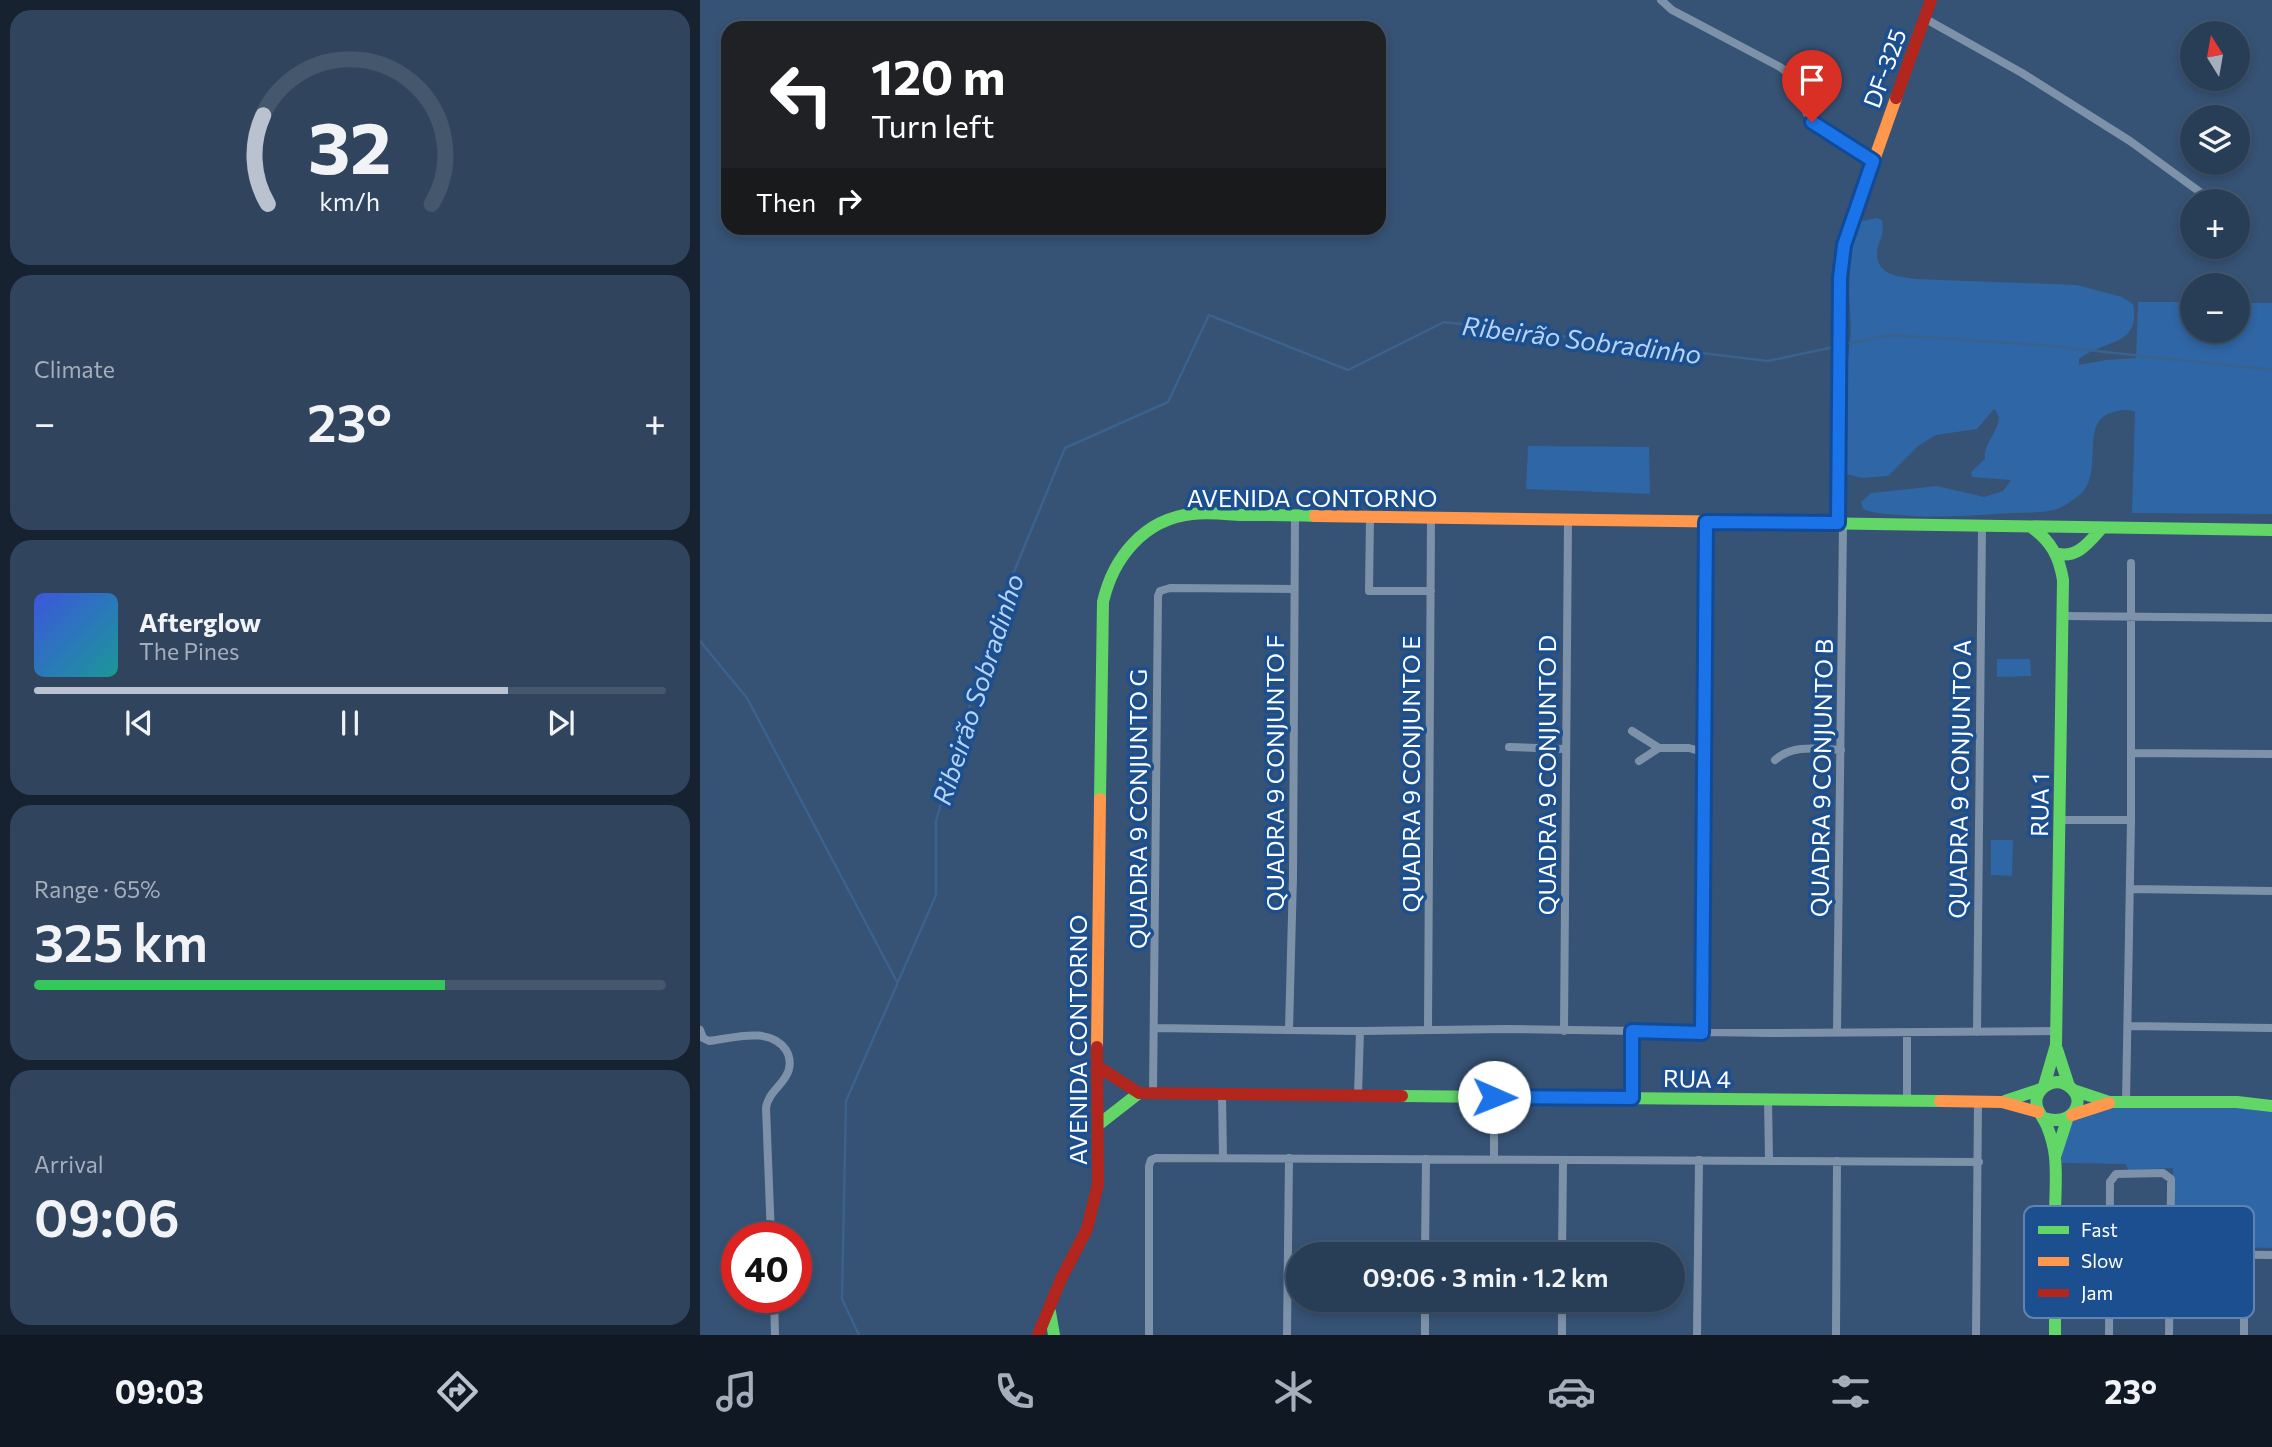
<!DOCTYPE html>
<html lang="en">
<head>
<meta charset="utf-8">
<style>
	body { margin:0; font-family:Commissioner,sans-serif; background:#30455d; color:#f1f3f6; height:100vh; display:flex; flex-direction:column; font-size:26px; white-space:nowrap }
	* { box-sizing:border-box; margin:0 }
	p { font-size:23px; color:#a5aeba }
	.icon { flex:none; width:38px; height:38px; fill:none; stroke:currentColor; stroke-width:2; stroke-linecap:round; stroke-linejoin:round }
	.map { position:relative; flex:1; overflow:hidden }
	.side { display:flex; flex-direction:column; gap:10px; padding:10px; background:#162230; width:700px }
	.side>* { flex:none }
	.banner { position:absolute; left:21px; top:21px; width:665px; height:214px; border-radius:21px; box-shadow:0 4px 10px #0003,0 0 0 2px #44576d; background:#202124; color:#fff; overflow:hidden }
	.needle { width:46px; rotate:349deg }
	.buttons { position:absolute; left:1480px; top:21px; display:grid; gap:14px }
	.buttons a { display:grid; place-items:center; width:70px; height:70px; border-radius:50%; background:#283e57; box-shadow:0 4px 10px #0003,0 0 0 2px #44576d; font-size:35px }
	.speed { position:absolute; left:21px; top:1222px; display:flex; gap:14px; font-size:35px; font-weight:700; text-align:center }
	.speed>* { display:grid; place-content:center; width:91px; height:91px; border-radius:50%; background:#283e57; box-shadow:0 4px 10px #0003,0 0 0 2px #44576d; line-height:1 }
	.speed .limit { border:10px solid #d22; background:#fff; color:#111 }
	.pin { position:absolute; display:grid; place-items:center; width:60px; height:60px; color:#fff; margin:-72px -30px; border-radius:50% 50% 50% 0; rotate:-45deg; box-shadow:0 0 7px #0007 }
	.pin .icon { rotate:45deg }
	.me { position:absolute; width:77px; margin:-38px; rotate:91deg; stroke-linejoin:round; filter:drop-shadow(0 0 5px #0008) }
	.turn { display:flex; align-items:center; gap:24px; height:147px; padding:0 35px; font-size:32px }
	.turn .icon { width:91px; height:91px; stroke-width:2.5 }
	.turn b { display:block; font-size:49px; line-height:60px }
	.then { display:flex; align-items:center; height:66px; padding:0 35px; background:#0003; gap:14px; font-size:26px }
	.big { font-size:52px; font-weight:600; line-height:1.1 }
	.side .widget { flex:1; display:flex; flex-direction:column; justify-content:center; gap:10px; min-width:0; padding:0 24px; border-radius:21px; background:#30455d }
	.side .dial { align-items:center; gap:0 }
	.dial svg { height:182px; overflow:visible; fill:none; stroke:#44576d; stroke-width:7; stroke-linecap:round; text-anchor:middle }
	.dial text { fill:#f1f3f6; stroke:none }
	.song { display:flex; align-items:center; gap:21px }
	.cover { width:84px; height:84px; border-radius:10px; background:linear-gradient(135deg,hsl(230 70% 55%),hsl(180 70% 35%)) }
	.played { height:7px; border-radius:4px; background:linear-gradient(90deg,#b9c2ce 75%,#44576d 75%) }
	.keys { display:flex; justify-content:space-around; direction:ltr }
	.heat { display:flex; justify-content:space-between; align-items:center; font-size:38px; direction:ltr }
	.charge { height:10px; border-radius:5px; background:linear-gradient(90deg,#34c759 65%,#44576d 0) }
	.trip { position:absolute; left:586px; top:1242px; width:399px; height:70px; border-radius:35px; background:#283e57; box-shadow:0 4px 10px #0003,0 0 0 2px #44576d; font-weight:600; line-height:70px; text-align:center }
	.dock { display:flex; height:112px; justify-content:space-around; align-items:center; background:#101923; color:#a5aeba }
	.dock .icon { width:49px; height:49px }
	.dock .selected { color:#b9c2ce }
	.dock b { font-size:32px; color:#f1f3f6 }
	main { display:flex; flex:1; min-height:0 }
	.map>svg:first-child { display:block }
	.green { fill:#2f66a5 }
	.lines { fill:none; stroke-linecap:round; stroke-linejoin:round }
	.stream { stroke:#3b618d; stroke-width:2.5 }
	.street { stroke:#7d92a8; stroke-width:8 }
	.fast { stroke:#63d668; stroke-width:12 }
	.slow { stroke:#ff974d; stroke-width:12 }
	.jam { stroke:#b3261e; stroke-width:12 }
	.route-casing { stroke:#114b97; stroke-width:18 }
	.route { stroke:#1a73e8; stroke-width:12 }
	.labels { text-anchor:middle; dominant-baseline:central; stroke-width:7; stroke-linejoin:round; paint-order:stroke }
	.street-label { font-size:24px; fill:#fff; stroke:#1b4f8f }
	.water-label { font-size:26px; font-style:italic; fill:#b5d3f5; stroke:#1b4f8f }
	.key { fill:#1b4f8f; stroke:#5f84b1; stroke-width:2 }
	.key-label { font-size:19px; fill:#fff }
</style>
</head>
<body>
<main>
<section class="side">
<div class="widget dial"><svg viewBox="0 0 100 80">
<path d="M14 69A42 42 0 1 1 86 69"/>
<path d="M14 69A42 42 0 0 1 12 30" stroke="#b9c2ce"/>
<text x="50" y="56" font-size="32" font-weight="700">32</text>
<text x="50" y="72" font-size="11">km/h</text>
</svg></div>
<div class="widget"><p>Climate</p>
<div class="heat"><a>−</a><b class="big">23°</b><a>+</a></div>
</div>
<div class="widget">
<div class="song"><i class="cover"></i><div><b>Afterglow</b><p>The Pines</p></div></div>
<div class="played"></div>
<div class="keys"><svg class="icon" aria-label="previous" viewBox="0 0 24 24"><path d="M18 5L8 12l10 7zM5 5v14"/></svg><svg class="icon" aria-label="pause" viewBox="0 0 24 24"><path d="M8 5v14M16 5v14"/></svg><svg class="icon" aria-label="next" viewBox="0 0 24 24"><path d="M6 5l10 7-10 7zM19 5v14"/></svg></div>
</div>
<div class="widget"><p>Range · 65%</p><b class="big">325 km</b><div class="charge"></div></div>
<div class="widget"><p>Arrival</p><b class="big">09:06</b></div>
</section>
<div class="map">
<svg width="1572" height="1335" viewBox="0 0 1572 1335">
	<rect width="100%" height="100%" fill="#365274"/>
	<path class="green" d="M 1176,218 L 1182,220 C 1185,239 1177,241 1177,254 C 1177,276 1201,277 1217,279 L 1377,285 L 1422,297 L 1433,304 C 1441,347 1404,339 1379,359 L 1379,365 L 1406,360 L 1436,358 L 1438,302 L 1493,302 L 1493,331 L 1538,331 L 1538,303 L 1572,303 L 1572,514 L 1432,513 L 1435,412 C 1427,409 1422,410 1414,412 C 1376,420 1408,476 1377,497 C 1370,502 1362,508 1354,510 C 1335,514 1315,512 1295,514 C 1263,516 1233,518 1200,515 C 1187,514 1175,514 1163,509 L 1161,502 L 1171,493 L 1237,486 L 1284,497 L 1303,491 L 1311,480 L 1272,477 L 1271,472 L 1285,459 C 1282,442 1309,422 1294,409 L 1277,429 L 1236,435 L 1218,446 L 1188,476 L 1162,478 L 1142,473 L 1141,462 L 1145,420 L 1145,387 L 1151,331 L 1149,291 L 1151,240 L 1158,222 Z
		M 828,446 L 949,447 L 950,494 L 826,489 Z
		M 1297,659 L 1330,659 L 1331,676 L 1297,677 Z
		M 1291,840 L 1313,840 L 1312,876 L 1291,875 Z
		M 1406,1104 L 1554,1107 L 1572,1110 L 1572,1248 L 1473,1245 L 1473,1168 L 1428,1170 L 1426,1164 L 1362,1163 L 1362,1143 L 1373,1118 Z"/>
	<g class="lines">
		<path class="stream" d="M 1144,344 L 1190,335 L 1341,345 L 1572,370
			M 0,641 L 47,698 L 197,982
			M 159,1335 L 142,1299 L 146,1101 L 236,895 L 236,821 L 297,613 L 365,448 L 468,402 L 509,315 L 648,370 L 744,322 L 1068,361 L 1134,347"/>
		<path class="street" d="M 961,0 L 972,10 L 1080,67 L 1093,77 L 1100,88 L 1106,112 L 1112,122 L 1173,161
			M 1224,18 L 1322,73 L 1430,141 L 1504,195
			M 670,517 L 669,591 L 731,591
			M 1363,616 L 1572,618
			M 932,731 L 959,748 L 989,748 L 1003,752
			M 809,747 L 865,749
			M 1432,753 L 1572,754
			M 1075,760 C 1093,744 1118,749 1141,750
			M 939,761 L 959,748
			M 1360,820 L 1431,820
			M 1430,889 L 1572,891
			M 1428,1026 L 1572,1028
			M 455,1028 L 660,1031 L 807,1029 L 1070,1033 L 1356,1031
			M 728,1029 L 731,518
			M 0,1030 L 3,1038 L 9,1041 C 34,1038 70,1026 86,1050 C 91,1058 91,1068 86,1076 C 79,1088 68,1094 66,1108 L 71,1237
			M 589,1030 L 593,877 L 595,517
			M 864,1031 L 868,520
			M 932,1031 L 932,1098
			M 1137,1032 L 1143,523
			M 1277,1032 L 1282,526
			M 1002,1033 L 1006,522
			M 1207,1033 L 1207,1101
			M 453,1093 L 458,596 L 460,591 L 470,588 L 594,589
			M 522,1094 L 523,1158
			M 658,1095 L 660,1031
			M 794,1097 L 794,1159
			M 1068,1099 L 1069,1161
			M 1426,1102 L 1431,820 L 1431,563
			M 1471,1254 L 1572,1255
			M 725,1255 L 726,1159
			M 862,1255 L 863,1160
			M 74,1297 L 75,1335
			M 449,1335 L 449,1166 L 451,1160 L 456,1158 L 1279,1162
			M 587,1335 L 589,1158
			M 725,1335 L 725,1300
			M 862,1335 L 862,1300
			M 997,1335 L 999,1160
			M 1136,1335 L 1137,1161
			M 1276,1335 L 1278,1101
			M 1409,1335 L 1410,1182 L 1416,1174 L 1463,1173 L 1471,1179 L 1471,1188 L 1469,1335
			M 1544,1335 L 1544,1254"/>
		<path class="fast" d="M 1046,522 L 1572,530
			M 1331,527 C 1351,541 1359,556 1363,580 L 1356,1045 L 1344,1086
			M 1358,554 C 1378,558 1389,542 1401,529
			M 400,799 L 403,602 C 413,558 444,519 492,514 C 508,512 525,514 540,515 C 565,515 590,515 615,516
			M 1357,1049 L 1369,1086
			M 1373,1090 L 1409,1102 L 1537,1102 L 1572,1106
			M 702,1096 L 1240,1101
			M 1305,1101 L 1341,1089
			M 1344,1118 C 1372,1128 1390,1099 1367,1085 C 1356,1078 1341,1085 1337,1097 C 1334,1109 1343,1116 1347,1126 C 1351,1136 1354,1147 1355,1157 C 1357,1177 1355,1197 1355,1217 C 1355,1256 1355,1296 1355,1335
			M 398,1125 L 439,1093
			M 1355,1157 L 1367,1120
			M 350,1312 L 354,1335"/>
		<path class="slow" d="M 615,516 L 1046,522
			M 1138,523 L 1139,299 L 1144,245 L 1196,98
			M 397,1047 L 400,799
			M 1240,1101 L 1302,1102 L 1338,1112
			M 1372,1115 L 1409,1103"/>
		<path class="jam" d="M 1196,98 L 1231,0
			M 397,1066 L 439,1093 L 702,1096
			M 338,1335 L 361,1279 L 387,1229 L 398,1184 L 397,1047"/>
	</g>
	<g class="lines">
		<g class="route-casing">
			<path id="route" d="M 794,1097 L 932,1098 L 932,1031 L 1002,1033 L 1006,522 L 1138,523 L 1140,278 L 1144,245 L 1173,161 L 1112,122"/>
		</g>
		<use href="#route" class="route"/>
	</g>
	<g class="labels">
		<g class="street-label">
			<text transform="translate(1184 68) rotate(-70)">DF-325</text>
			<text x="612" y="497">AVENIDA CONTORNO</text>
			<text transform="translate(574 773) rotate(-90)">QUADRA 9 CONJUNTO F</text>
			<text transform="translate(710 774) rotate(-90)">QUADRA 9 CONJUNTO E</text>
			<text transform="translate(846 775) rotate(-90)">QUADRA 9 CONJUNTO D</text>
			<text transform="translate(1121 778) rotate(-89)">QUADRA 9 CONJUNTO B</text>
			<text transform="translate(1259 779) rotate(-89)">QUADRA 9 CONJUNTO A</text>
			<text transform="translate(1339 805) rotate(-89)">RUA 1</text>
			<text transform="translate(437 809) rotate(-90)">QUADRA 9 CONJUNTO G</text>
			<text transform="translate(377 1040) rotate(-90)">AVENIDA CONTORNO</text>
			<text transform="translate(997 1078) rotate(1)">RUA 4</text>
		</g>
		<g class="water-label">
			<text transform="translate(882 339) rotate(7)">Ribeirão Sobradinho</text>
			<text transform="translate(277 689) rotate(-72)">Ribeirão Sobradinho</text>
		</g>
	</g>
	<rect x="1324" y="1206" width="230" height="112" rx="10" class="key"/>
	<rect x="1338" y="1226" width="31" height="8" fill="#63d668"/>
	<rect x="1338" y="1257" width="31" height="9" fill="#ff974d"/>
	<rect x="1338" y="1289" width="31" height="8" fill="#b3261e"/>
	<g class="key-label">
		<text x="1381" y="1237">Fast</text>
		<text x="1381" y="1268">Slow</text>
		<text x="1381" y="1300">Jam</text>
	</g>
</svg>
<div class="buttons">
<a><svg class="needle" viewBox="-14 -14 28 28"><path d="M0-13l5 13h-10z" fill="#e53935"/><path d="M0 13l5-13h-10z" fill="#a5aeba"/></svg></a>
<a><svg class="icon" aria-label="layers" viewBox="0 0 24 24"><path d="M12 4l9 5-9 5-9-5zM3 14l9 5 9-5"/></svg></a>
<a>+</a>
<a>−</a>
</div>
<div class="speed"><div class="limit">40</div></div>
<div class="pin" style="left:1112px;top:122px;background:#d93025"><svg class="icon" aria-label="arrive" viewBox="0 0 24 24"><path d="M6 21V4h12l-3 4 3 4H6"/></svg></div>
<svg class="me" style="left:794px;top:1097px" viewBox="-20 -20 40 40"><circle r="19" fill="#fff"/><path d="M0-13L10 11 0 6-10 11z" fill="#1a73e8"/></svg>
<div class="trip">09:06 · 3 min · 1.2 km</div>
<div class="banner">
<div class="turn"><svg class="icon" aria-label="left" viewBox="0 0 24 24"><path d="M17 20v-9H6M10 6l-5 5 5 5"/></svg><div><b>120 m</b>Turn left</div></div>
<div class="then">Then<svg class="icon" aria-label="right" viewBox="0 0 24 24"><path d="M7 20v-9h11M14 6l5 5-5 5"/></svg></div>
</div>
</div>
</main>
<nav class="dock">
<b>09:03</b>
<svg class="icon selected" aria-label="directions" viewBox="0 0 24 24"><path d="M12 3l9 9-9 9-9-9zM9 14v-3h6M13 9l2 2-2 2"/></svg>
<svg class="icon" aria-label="music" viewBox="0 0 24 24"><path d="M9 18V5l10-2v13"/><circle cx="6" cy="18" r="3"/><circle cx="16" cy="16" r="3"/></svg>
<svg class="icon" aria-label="phone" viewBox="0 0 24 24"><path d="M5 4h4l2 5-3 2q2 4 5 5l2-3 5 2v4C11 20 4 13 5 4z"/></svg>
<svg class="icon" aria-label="climate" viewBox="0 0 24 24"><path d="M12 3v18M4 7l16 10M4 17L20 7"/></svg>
<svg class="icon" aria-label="car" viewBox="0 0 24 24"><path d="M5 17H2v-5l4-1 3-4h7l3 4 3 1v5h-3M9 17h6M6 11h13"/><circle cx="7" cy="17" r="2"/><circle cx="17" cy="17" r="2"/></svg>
<svg class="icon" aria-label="filters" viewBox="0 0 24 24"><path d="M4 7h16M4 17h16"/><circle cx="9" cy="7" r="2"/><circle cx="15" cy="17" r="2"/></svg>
<b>23°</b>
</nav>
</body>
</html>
